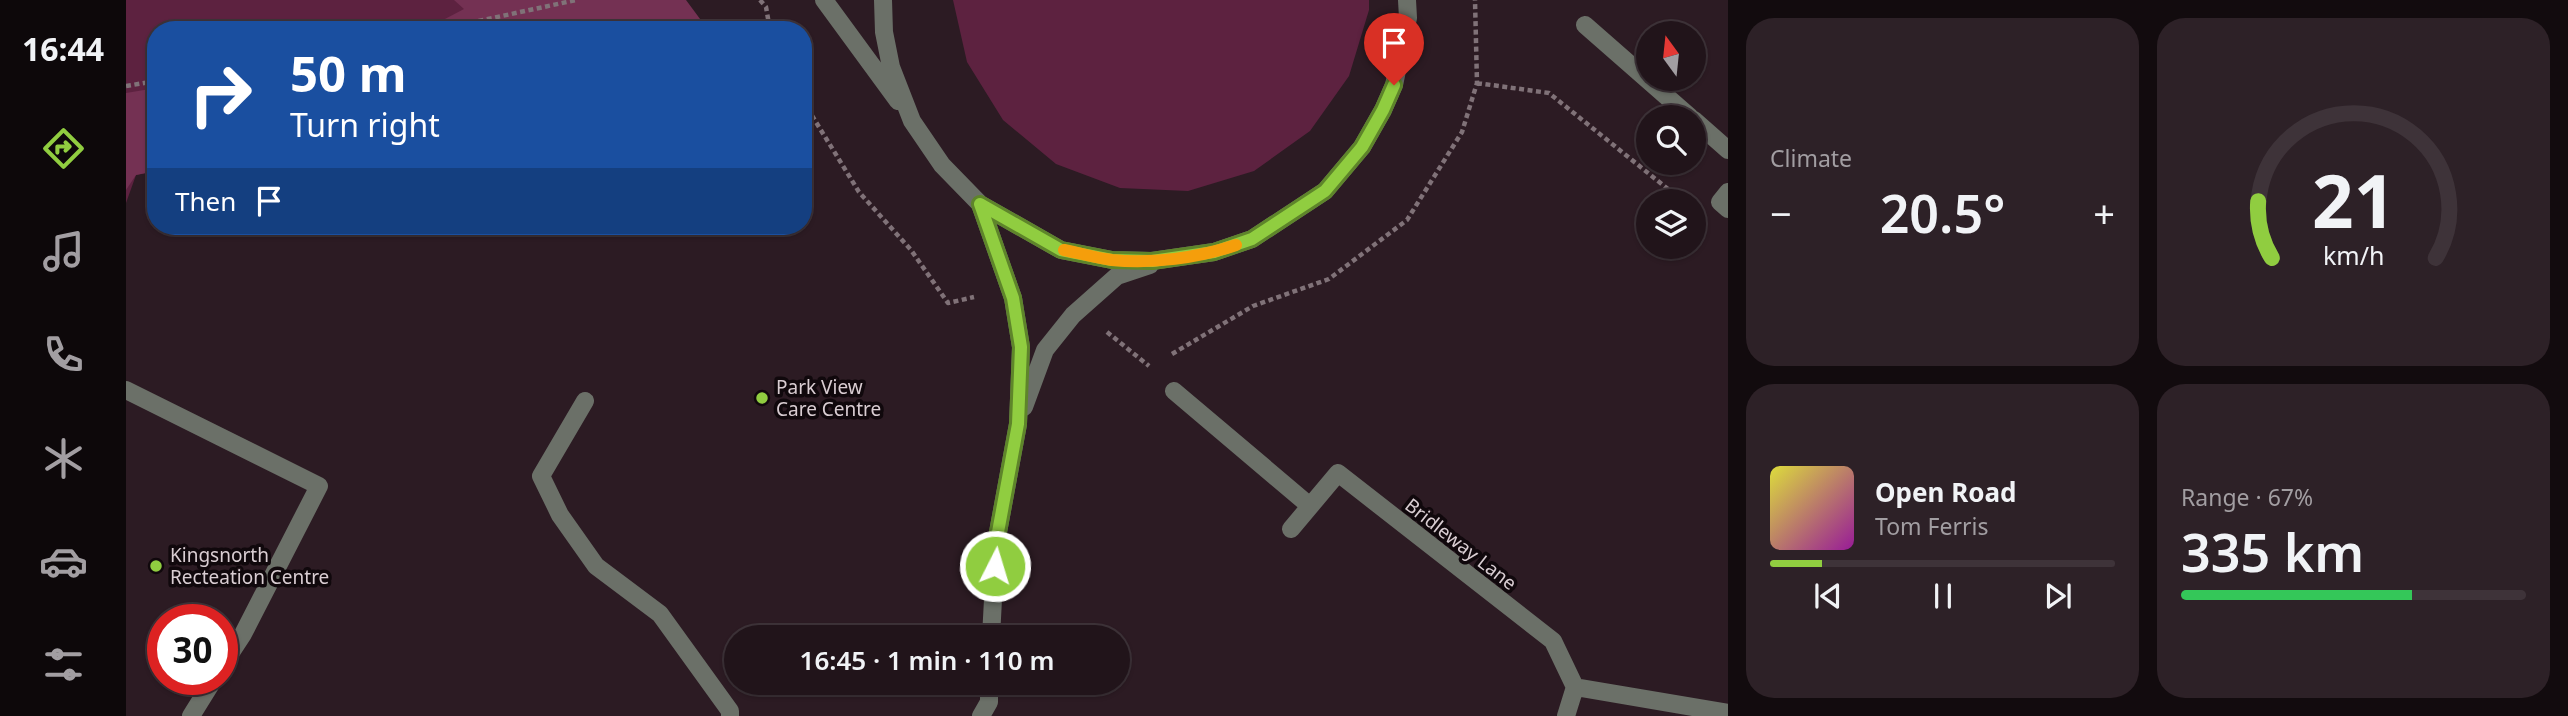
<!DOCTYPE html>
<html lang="en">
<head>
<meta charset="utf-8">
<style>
	body { margin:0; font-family:"Noto Sans",sans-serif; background:#2d2127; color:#f1f3f6; height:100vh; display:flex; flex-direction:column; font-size:26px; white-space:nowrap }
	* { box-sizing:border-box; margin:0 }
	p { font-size:23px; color:#a29ea2 }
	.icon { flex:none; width:38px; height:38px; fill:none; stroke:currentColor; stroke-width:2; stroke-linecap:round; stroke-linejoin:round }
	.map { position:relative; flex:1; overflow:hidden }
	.panel { display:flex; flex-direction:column; gap:18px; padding:18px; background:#120b0e; width:840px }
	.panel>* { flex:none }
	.banner { position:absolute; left:21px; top:21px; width:665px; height:214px; border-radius:28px; box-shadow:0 2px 5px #0004,0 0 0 2px #3e3339; background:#1a4fa0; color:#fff; overflow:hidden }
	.needle { width:46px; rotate:345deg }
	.controls { position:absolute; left:1510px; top:21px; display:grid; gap:14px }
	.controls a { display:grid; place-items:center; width:70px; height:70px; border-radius:50%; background:#21141a; box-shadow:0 2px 5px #0004,0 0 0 2px #3e3339; font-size:35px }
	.speed { position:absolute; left:21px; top:604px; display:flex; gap:14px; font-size:35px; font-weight:700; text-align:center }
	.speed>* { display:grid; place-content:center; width:91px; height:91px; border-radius:50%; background:#21141a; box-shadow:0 2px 5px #0004,0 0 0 2px #3e3339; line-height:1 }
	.speed .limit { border:10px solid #d22; background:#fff; color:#111 }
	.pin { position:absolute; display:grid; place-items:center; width:60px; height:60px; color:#fff; margin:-72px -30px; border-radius:50% 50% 50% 0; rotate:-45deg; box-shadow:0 0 7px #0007 }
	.pin .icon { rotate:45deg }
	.me { position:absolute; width:77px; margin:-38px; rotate:5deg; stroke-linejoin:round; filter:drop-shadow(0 0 5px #0008) }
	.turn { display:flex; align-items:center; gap:24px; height:147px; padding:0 28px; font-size:32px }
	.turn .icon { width:91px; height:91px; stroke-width:2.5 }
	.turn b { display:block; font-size:49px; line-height:60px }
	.then { display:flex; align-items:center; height:66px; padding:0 28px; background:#0003; gap:14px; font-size:26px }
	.big { font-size:52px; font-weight:600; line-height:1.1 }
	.panel .widget { flex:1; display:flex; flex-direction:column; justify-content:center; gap:10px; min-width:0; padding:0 24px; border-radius:28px; background:#2d2127 }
	.panel .dial { align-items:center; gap:0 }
	.dial svg { height:182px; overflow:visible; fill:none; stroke:#3e3339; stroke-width:7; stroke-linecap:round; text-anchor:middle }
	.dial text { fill:#f1f3f6; stroke:none }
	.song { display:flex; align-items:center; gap:21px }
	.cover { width:84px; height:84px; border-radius:10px; background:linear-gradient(135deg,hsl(60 70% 55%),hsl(300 70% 35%)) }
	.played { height:7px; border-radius:4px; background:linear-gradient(90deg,#90cd40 15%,#3e3339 15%) }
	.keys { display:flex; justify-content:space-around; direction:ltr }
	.heat { display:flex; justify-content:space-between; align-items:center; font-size:38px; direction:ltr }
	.charge { height:10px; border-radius:5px; background:linear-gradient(90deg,#34c759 67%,#3e3339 0) }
	.panel .tiles { flex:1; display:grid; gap:18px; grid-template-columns:repeat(2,1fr) }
	.trip { position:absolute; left:598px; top:625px; width:406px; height:70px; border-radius:35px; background:#21141a; box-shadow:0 2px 5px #0004,0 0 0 2px #3e3339; font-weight:600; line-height:70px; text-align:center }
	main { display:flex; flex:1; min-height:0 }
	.dock { display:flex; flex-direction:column; width:126px; justify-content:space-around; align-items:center; background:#0d080a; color:#a29ea2 }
	.dock .icon { width:49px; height:49px }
	.dock .current { color:#90cd40 }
	.dock b { font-size:32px; color:#f1f3f6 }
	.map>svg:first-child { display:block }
	.green { fill:#5d2240 }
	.forest { fill:#743153 }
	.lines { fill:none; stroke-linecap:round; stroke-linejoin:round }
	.path { stroke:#807278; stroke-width:4.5; stroke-dasharray:5 3.5; stroke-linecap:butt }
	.minor { stroke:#6b7068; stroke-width:18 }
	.route-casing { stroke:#5e852a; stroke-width:18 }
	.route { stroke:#90cd40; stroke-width:12 }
	.slow { stroke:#f59e0b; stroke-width:12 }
	.poi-dot { fill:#90cd40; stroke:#10080c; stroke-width:2.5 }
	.labels { text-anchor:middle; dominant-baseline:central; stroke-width:7; stroke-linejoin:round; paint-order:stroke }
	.poi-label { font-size:19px; fill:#d9cdd2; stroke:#10080c; text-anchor:start }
	.street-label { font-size:19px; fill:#d9cdd2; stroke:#10080c }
</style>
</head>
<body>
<main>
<nav class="dock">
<b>16:44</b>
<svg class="icon current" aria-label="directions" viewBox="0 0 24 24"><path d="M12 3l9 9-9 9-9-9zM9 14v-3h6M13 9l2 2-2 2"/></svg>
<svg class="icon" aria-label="music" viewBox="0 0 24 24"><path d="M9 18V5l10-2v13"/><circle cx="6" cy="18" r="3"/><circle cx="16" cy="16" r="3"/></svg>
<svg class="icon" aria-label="phone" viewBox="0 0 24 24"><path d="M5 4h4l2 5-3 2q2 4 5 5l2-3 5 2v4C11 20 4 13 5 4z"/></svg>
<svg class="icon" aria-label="climate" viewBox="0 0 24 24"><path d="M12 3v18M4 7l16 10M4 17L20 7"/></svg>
<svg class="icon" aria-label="car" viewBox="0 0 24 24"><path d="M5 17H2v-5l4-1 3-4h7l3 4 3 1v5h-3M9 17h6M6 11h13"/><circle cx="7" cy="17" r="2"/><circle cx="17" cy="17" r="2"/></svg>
<svg class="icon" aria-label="filters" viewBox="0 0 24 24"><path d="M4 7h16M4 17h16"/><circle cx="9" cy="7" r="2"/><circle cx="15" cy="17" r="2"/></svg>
</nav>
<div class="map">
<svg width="1602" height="716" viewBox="0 0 1602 716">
	<rect width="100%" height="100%" fill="#2c1b23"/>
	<path class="green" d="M 0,0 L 523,0 L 485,30 L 30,30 L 30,171 L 10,175 L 0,203 Z
		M 827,0 L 1243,0 L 1243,10 L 1223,76 L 1184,131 L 1128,171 L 1062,191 L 994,188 L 930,164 L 877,120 L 841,62 Z"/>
	<path class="forest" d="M 328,0 L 560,0 L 580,27 L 573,30 L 298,30 L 338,9 Z
		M 30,88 L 30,171 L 10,175 L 0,190 L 0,93 Z"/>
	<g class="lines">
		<path class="path" d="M 634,0 L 640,7 L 644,30
			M 311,30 L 450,0
			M 1351,83 L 1423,93 L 1553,198 L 1560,199
			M 0,86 L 30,81
			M 677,101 L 733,192 L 785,250 L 822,303 L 848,297
			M 981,332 L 1023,366
			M 1046,354 L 1127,306 L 1203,279 L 1281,220 L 1336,132 L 1351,83 L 1349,0"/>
		<path class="minor" d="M 698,0 L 772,101
			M 757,0 L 758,32 L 765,67 L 786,121 L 816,165 L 854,204 L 935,250 L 986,260 L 1026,261 L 1088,252 L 1126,239 L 1199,191 L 1236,147 L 1257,110 L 1268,85 L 1282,18 L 1281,0
			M 1459,25 L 1564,117
			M 1568,120 L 1602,150
			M 1602,192 L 1594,202 L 1602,209
			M 854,204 L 887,298 L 895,347 L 892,424 L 870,543 L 865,637
			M 0,390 L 193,486 L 117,634 L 96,666
			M 1048,391 L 1184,506
			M 459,401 L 415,476 L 434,515 L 470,566 L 534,614 L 604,711 L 604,716
			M 898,407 L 919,350 L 947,315 L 991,276 L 1024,265
			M 1165,529 L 1212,473 L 1427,641 L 1449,687 L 1440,716
			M 1449,687 L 1602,713
			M 65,716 L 88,679
			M 855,716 L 863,702 L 863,682"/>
	</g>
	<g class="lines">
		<g class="route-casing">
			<path id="route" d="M 869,566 L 870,543 L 892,424 L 895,347 L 887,298 L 854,204 L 935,250 L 986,260 L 1026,261 L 1088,252 L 1126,239 L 1199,191 L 1236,147 L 1257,110 L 1268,85"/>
		</g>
		<use href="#route" class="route"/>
		<path class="slow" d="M 938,250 C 954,253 970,258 986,260 C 1026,264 1072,258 1110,245"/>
	</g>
	<g class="poi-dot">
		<circle cx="636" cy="398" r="7"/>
		<circle cx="30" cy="566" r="7"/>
	</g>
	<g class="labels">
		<g class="poi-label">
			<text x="650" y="387">Park View<tspan x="650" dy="22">Care Centre</tspan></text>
			<text x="44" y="555">Kingsnorth<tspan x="44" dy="22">Recteation Centre</tspan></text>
		</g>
		<g class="street-label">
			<text transform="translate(1335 544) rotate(38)">Bridleway Lane</text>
		</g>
	</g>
</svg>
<div class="controls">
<a><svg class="needle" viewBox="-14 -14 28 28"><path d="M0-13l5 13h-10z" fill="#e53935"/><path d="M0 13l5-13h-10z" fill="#a29ea2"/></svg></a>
<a><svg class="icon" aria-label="search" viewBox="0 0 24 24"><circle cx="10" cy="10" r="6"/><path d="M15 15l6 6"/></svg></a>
<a><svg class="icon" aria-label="layers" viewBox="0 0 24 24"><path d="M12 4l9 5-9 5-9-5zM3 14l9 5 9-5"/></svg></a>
</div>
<div class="speed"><div class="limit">30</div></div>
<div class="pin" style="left:1268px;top:85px;background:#d93025"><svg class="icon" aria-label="arrive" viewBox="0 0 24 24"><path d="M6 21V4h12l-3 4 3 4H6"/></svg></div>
<svg class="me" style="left:869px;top:566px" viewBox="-20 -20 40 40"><circle r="17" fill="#90cd40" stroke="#fff" stroke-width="3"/><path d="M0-11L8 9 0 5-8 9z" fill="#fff"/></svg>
<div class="trip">16:45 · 1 min · 110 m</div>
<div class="banner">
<div class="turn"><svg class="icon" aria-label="right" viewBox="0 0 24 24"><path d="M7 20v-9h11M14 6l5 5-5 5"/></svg><div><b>50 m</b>Turn right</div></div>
<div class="then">Then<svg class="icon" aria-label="arrive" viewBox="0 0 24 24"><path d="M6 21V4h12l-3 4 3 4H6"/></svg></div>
</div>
</div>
<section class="panel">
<div class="tiles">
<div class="widget"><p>Climate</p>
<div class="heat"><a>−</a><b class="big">20.5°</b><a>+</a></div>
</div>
<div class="widget dial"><svg viewBox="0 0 100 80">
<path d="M14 69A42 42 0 1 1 86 69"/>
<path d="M14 69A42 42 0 0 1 8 44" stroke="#90cd40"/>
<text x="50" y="56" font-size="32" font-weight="700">21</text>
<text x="50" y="72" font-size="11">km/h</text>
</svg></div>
<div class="widget">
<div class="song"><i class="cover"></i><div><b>Open Road</b><p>Tom Ferris</p></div></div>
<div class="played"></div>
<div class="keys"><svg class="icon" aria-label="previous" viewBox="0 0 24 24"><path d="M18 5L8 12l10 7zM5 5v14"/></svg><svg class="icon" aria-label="pause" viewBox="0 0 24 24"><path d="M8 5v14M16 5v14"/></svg><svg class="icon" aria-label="next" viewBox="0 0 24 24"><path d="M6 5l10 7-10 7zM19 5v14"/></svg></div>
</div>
<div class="widget"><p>Range · 67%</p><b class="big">335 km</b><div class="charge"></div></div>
</div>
</section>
</main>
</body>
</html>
